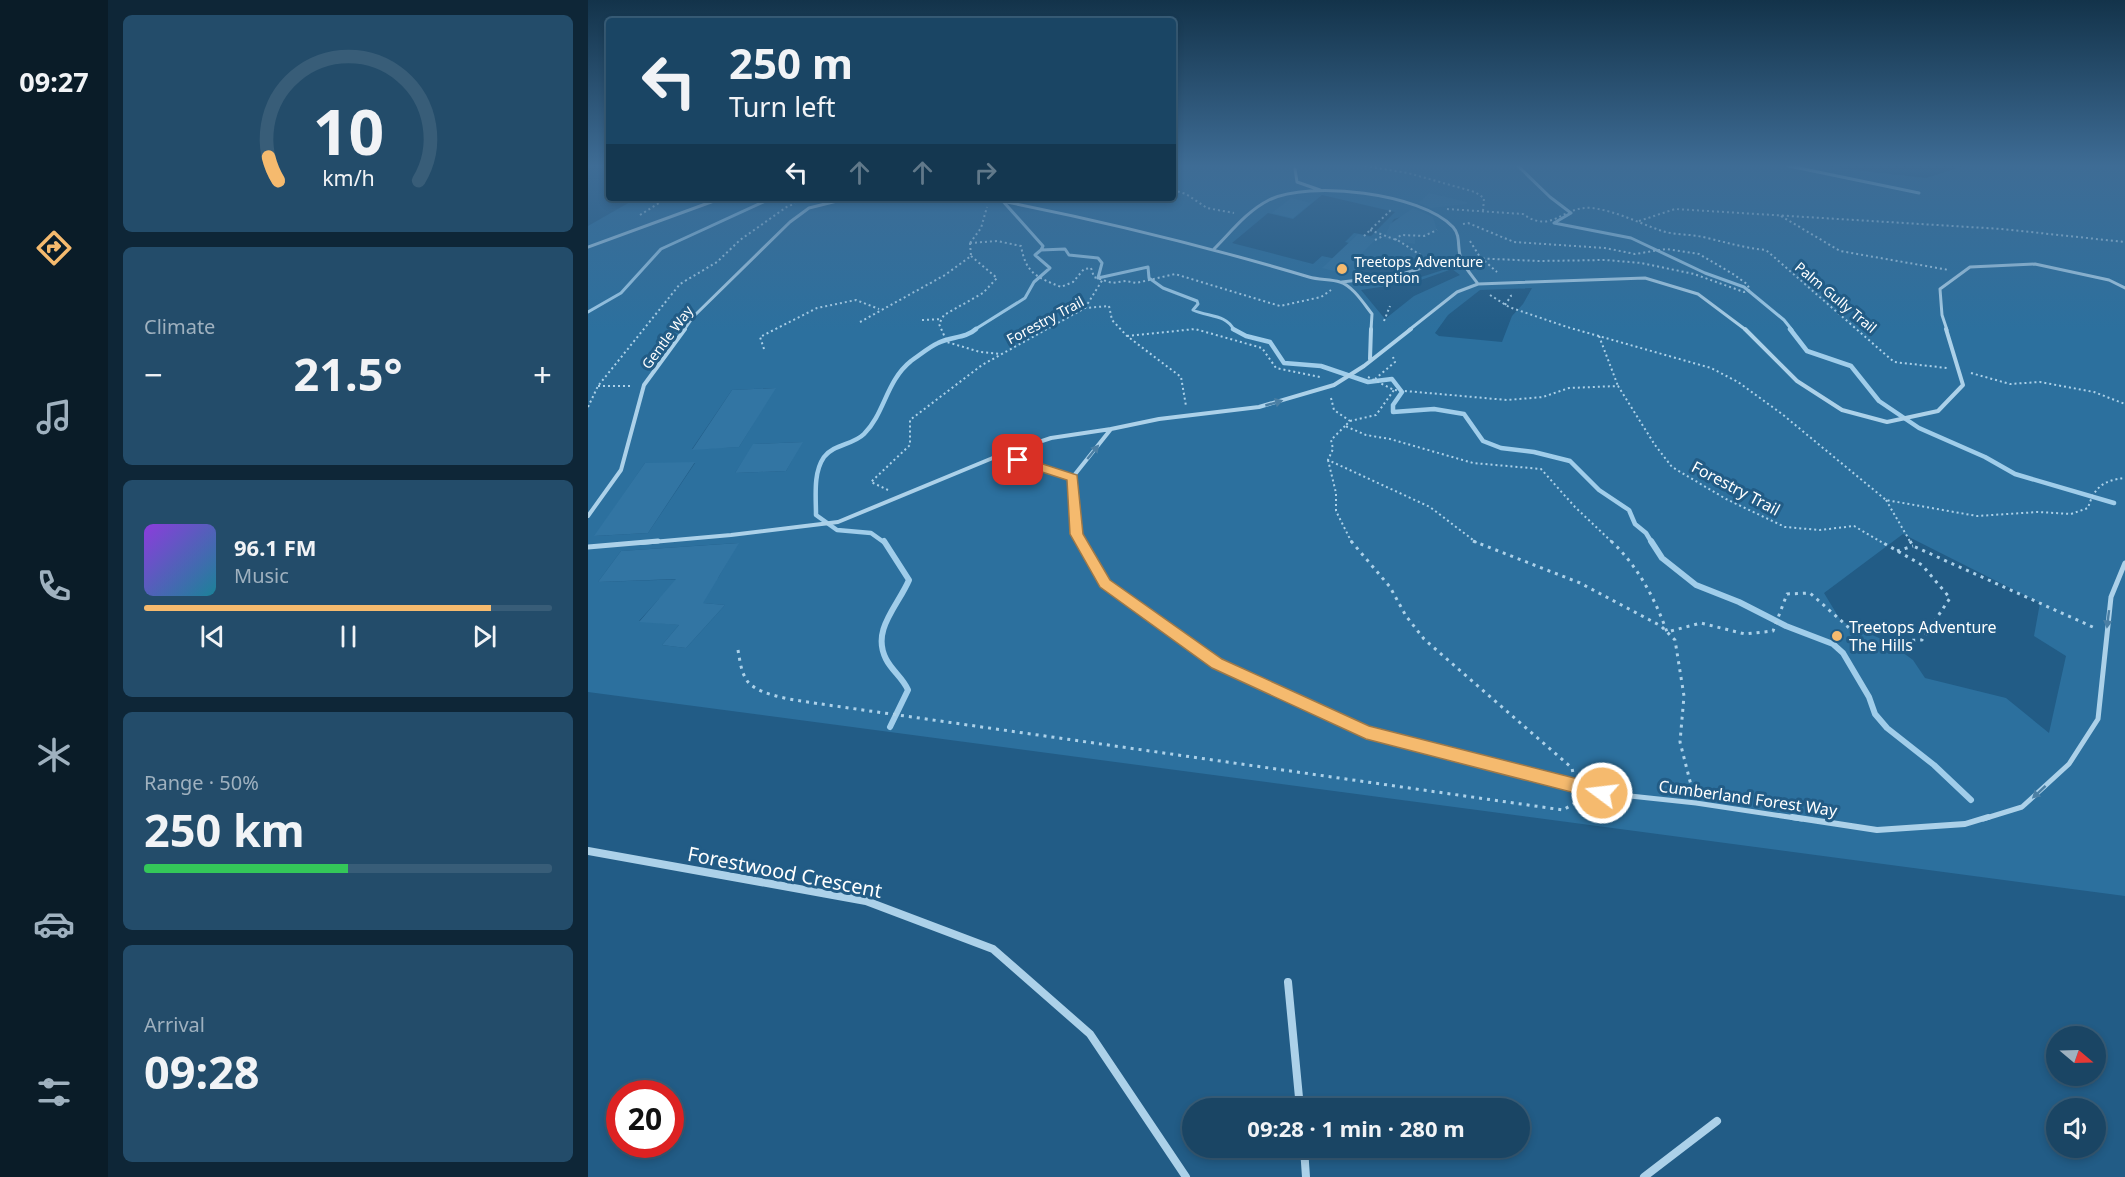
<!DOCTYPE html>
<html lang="en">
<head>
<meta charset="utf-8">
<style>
	body { margin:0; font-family:"Noto Sans",sans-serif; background:#234c6a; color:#f1f3f6; height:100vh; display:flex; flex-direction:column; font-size:22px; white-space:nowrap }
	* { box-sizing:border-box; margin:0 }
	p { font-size:20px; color:#9fb1bf }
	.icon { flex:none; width:33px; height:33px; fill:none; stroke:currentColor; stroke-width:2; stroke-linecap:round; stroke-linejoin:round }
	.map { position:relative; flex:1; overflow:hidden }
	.details { display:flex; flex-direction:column; gap:15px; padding:15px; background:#0e2637; width:480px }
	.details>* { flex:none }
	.banner { position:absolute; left:18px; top:18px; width:570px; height:183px; border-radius:6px; box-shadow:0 3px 9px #0003,0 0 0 2px #385d78; background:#1a4564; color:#f1f3f6; overflow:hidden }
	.needle { width:39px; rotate:109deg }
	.buttons { position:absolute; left:1458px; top:1026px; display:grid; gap:12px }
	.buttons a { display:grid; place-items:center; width:60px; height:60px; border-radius:50%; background:#1a4564; box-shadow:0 3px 9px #0003,0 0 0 2px #385d78; font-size:30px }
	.speed { position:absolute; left:18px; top:1080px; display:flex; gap:12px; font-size:30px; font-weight:700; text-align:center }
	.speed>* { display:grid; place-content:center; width:78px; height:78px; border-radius:50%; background:#1a4564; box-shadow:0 3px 9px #0003,0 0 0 2px #385d78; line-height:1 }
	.speed .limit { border:9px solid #d22; background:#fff; color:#111 }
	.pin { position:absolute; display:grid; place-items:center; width:51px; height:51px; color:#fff; margin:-26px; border-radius:12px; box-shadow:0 3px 9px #0006 }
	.me { position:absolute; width:66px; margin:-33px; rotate:285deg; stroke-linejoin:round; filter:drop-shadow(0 0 4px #0008) }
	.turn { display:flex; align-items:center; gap:21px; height:126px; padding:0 24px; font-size:27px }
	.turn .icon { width:78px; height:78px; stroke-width:2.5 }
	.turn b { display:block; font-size:42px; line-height:51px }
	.lanes { display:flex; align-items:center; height:57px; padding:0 24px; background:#0003; justify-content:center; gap:30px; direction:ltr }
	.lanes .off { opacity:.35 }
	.big { font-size:45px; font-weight:700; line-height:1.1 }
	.details .card { flex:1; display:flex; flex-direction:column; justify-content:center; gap:9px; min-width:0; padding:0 21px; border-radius:9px; background:#234c6a }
	.details .dial { align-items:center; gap:0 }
	.dial svg { height:156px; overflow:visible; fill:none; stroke:#385d78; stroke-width:7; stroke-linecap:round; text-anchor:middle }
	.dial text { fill:#f1f3f6; stroke:none }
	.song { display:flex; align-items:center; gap:18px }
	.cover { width:72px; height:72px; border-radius:9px; background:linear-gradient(135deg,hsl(270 70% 55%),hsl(190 70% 35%)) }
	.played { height:6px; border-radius:3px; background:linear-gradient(90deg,#f5ba6e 85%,#385d78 85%) }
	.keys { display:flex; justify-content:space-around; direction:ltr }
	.heat { display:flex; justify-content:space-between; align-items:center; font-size:33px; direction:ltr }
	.charge { height:9px; border-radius:4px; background:linear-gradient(90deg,#34c759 50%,#385d78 0) }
	.trip { position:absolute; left:594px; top:1098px; width:348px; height:60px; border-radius:30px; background:#1a4564; box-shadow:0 3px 9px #0003,0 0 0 2px #385d78; font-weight:700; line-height:60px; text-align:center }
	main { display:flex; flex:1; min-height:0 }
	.dock { display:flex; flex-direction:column; width:108px; justify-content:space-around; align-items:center; background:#0a1c28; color:#9fb1bf }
	.dock .icon { width:42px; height:42px }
	.dock .active { color:#f5ba6e }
	.dock b { font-size:27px; color:#f1f3f6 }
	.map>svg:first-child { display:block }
	.green { fill:#2c709e; fill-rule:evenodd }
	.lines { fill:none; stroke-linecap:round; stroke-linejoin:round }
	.stream-far2 { stroke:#a0cdea; stroke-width:3 }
	.stream-far1 { stroke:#a0cdea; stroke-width:4.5 }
	.stream { stroke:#a0cdea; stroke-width:6 }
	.building { fill:#3275a3 }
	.path-far1 { stroke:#acd1e9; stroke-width:2; stroke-dasharray:2 3; stroke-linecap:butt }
	.path { stroke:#acd1e9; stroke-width:3; stroke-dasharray:3 5; stroke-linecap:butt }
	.service-far3 { stroke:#acd1e9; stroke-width:3 }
	.service-far2 { stroke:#acd1e9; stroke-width:4 }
	.service-far1 { stroke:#acd1e9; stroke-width:5 }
	.service { stroke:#acd1e9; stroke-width:6 }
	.minor { stroke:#acd1e9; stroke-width:8 }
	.oneway { fill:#4b7fa4 }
	.route { fill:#f5ba6e; stroke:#9f7948; stroke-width:1.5 }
	.poi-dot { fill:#f5ba6e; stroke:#225c86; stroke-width:2 }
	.labels { text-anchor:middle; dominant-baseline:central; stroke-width:6; stroke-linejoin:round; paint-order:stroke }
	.far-poi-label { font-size:14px; fill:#fff; stroke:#225c86; text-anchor:start }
	.far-street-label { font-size:14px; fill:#fff; stroke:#225c86 }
	.street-label { font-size:16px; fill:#fff; stroke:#225c86 }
	.poi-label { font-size:16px; fill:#fff; stroke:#225c86; text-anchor:start }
	.near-street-label { font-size:20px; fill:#fff; stroke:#225c86 }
</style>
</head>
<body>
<main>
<nav class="dock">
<b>09:27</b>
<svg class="icon active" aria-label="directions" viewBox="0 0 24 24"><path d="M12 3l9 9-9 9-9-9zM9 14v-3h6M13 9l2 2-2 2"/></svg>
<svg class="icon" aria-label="music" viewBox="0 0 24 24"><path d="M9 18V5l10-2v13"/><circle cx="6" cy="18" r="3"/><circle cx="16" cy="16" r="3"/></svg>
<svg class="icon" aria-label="phone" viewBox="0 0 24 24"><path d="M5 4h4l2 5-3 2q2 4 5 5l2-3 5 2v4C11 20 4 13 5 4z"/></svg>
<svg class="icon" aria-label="climate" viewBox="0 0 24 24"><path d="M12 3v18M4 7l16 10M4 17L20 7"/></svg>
<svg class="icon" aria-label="car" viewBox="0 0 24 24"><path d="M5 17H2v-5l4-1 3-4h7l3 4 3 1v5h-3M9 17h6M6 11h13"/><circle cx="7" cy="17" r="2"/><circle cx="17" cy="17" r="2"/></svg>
<svg class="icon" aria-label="filters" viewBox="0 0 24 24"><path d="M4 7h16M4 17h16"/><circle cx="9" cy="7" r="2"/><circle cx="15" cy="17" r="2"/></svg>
</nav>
<section class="details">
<div class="card dial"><svg viewBox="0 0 100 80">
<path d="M14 69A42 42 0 1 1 86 69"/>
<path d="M14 69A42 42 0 0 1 9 57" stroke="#f5ba6e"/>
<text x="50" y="56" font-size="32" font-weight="700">10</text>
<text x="50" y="72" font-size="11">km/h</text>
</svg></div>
<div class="card"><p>Climate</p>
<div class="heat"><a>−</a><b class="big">21.5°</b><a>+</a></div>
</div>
<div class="card">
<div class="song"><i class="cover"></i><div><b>96.1 FM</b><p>Music</p></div></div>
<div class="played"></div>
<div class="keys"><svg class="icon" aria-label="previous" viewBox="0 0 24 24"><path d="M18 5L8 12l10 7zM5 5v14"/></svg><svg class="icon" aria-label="pause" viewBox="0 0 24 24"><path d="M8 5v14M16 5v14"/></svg><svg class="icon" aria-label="next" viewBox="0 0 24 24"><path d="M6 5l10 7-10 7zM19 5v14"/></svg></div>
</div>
<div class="card"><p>Range · 50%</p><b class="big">250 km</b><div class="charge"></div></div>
<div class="card"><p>Arrival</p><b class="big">09:28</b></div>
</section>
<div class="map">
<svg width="1537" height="1177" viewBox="0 0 1537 1177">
	<rect width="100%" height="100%" fill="#225c86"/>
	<path class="green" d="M 585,166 L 1230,166 L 1338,178 L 1376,166 L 1537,166 L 1537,896 L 0,692 L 0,226 L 49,198 L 585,198 ZM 734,195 L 807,212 L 783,236 L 766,233 L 757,242 L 777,247 L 762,262 L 734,256 L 725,264 L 644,243 L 680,213 L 705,219 ZM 816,216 L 849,230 C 832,240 818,234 800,229 L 806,219 ZM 831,257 L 855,270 L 830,278 L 773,284 L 768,267 L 810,263 ZM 864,269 L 872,275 L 826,296 L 797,319 L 773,290 L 830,281 ZM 944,288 L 935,304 L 924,316 L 914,342 L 851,336 L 847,333 L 860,315 L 892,290 ZM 187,388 L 151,447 L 104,449 L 144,390 ZM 214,442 L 198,471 L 147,473 L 166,444 ZM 57,463 L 107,463 L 60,533 L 7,536 ZM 1315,534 L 1452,603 L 1446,636 L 1478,656 L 1461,733 L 1418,698 L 1337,678 L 1325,660 L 1300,642 L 1253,621 L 1236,593 ZM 150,543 L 130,578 L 10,582 L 33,551 ZM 71,599 L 137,605 L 98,648 L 74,645 L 91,625 L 51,621 Z"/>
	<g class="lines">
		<path class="stream-far2" d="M 930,166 L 962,197 L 983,213 L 966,223 L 1043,238 L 1117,273 L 1156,287 L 1196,320 L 1204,330
			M 1201,166 L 1331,193
			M 412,198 L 455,246 L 453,250 L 477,249 L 481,255 L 510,258 L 514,263 L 510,278 L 560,267 L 561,278 L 575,288 L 609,301 L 610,304 L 605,310 C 620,317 638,314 646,330
			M 0,312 L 33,293 L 73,249 L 184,198
			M 386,330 L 437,298 L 446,282 L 462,268 L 447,255 L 453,250"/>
		<path class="stream-far1" d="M 645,329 L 658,336 L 682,342 L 696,363 L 733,366 L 780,382 L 804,379 L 814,392 L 805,405 L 805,412 L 846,409 L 876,414 L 895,441 L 913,448 L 946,452 L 982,461 L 1011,490 L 1041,510 L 1047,524 L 1058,533 L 1064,543
			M 1202,329 L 1219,351 L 1263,366 L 1291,401 L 1331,428 L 1397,457 L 1427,474 L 1526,503
			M 297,543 L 283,533 L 249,530 L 228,515 C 228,496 225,473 236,457 C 246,444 265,445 276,434 C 297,413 298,381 323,361 C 332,355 341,347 350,343 C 363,336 377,339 388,329"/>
		<path class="stream" d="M 296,541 L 321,580 C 310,606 283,630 298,659 C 304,671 315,678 320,690 L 302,727
			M 1063,541 L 1074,558 L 1108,585 L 1151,602 L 1198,626 L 1245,644 L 1255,653 L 1281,697 L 1287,714 L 1299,728 L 1346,765 L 1383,800"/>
	</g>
	<path class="building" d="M 841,193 L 879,202 L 879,204 L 843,208 L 831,203 Z
		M 703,198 L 723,203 L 705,218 L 684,213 Z
		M 825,208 L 845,217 L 849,230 L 840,235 L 827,237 L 827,244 L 796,239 L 802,224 Z
		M 770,234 L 788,239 L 754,273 L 734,268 Z
		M 188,388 L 151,447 L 104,450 L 144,390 Z
		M 215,442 L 198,471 L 147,473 L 165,444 Z
		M 107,462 L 60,533 L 6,536 L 57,463 Z
		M 151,543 L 115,603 L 137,605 L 98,648 L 74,645 L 91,625 L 51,622 L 88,579 L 10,582 L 33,551 Z"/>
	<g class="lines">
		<path class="path-far1" d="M 777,166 L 820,173 L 887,192 L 896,198 L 895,211
			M 585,190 L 598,194 L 619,208 L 646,213
			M 859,209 L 935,214 C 964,235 975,205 1004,208 C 1028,211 1051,223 1074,231 C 1087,235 1102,234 1115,237 C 1137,242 1156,248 1178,250 L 1306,362 L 1359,368
			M 52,215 L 79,198
			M 1193,216 L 1252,251 L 1361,270
			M 1051,221 L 1087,209 L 1414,229 L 1537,242
			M 875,224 L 880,223 L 926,242 L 1017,248 L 1047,254 L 1078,249 L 1111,254 L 1145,274 L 1159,284 L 1162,290 L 1156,292 L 1106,274 L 1053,263 L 1018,260 L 950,261 L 885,258
			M 782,230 L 811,241 L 834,256
			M 776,236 L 804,209
			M 787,240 L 795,236
			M 807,240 L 813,235 L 836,236 L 849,230
			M 882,241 L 892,257 L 909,272
			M 382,243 L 409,241 L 433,246 C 438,274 449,277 473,287 L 485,282 L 496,269 L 503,268 L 506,277 L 524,283 L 538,281 L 548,283 L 587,274 L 692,306 L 733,297 L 743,290
			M 382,243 L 393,228 L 399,207
			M 382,243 L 383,256
			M 383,256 L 409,278 L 395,293 L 356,315 L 351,324 L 359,342 L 392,352 L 413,354
			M 902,295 L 921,307 L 979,327 L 1123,368 L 1150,382 L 1194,414 L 1298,500 L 1389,516 L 1450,512 L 1483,514 L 1500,508 C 1506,487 1516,480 1537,478
			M 917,305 L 923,296 L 922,293
			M 497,308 L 515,279
			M 334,320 L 354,319
			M 796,321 L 802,306
			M 272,322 L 357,275 L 383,256
			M 539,336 L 607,329 L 674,348 L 688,368 L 732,377
			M 1011,336 L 1030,386
			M 176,349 L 172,337 L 229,308 L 268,300 L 291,309
			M 1383,373 L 1422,384 L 1452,382 L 1506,392 L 1537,404
			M 780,377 L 806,390 L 919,400 L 955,397 L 981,388 L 1030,386 L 1067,445 L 1084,467 L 1138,499 L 1197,527 L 1232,530 L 1266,526 L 1295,543
			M 787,379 L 807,362 L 805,357
			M 10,386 L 44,386
			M 743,398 L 746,410 L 762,421 L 757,426 L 778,435 L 802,439 L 885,463 L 953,469 L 987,507 L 1025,543
			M 0,407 L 10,386 L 92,284 L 129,262 L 152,240 L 200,206 L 207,204
			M 762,421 L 788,415 L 806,390
			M 757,426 L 743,440 L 745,449 L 740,460 L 842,507 L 889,543
			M 740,460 L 748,493 L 748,511 L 764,543
			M 300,490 L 283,482 L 322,445 L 322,420 L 394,365 L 497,308 L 521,306 L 524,320 L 539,336 L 593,377 L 598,406
			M 1298,500 L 1323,543"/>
		<path class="path" d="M 763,541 L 802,587 L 818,616 L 836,639 L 984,768 L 985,773
			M 885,541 L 992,583 L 1073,626 L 1087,640 L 1096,696 L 1092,742 L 1105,793
			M 1023,541 C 1050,566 1067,599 1079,632 L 1113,623 L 1157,634 L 1185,631 L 1199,594 L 1222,593 L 1277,642 L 1334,640 L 1362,598 L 1334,565 L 1292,541
			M 1322,541 L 1325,546 L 1507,628
			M 1309,551 L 1325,546
			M 150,650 C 152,661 153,673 160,682 C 173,697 214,701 233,704 L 975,810 L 994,799"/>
		<path class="service-far3" d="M 707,169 L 709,182 L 732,190
			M 398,198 C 507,219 614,245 721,277 C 731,280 743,279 752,282 C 765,286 776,304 784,314 L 783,330
			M 0,247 L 134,198
			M 626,249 C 643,232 659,211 681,200 C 721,180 833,193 865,227 C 874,237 868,250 874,261 C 878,269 885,277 890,284
			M 754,282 L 811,275 L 853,262 L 873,260
			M 96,330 L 105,317 L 202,222 L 221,208 L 261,198
			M 821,330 L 869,292 L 890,284 L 1057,278 L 1110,294 L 1158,330
			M 1359,330 L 1354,315 L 1352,289 L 1382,267 L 1447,264 L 1521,280 L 1537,288"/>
		<path class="service-far2" d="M 1157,329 L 1209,381 L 1254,410 L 1299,422 L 1350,411 L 1375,385 L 1358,329
			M 782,359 L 783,329
			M 413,455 L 484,478
			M 0,516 L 33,470 L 56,385 L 97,329
			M 53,543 L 143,535 L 250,522 L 412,455 L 463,438 L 523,429
			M 493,543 L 488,534 L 484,478 L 523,429 L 571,419 L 671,407 L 746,385 L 776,366 L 823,329"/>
		<path class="service-far1" d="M 492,541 L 517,584 L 629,664 L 778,732 L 1014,793 L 1108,803 L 1214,819
			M 0,547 L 70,541
			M 1395,819 L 1434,807 L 1481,764 L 1510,719 L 1523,597 L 1537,563"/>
		<path class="service" d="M 1204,817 L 1289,830 L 1377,824 L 1400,817"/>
		<path class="minor" d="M 0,851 L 278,901 L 405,949 L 502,1034 L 598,1177
			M 700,982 L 712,1108
			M 716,1148 L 718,1177
			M 1056,1177 L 1129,1121"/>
	</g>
	<defs><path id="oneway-solid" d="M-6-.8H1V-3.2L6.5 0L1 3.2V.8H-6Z" transform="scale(1.5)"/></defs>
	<g class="oneway">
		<use href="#oneway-solid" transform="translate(686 403) rotate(-16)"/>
		<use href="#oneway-solid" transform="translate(505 452) rotate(-51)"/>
		<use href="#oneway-solid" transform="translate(1520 619) rotate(97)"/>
		<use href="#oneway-solid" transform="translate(1451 792) rotate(137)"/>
	</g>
	<linearGradient id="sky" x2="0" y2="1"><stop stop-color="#13334a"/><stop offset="0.5" stop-color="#3e6c95"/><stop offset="1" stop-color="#3e6c95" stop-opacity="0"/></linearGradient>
	<rect width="1537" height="331" fill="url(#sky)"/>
	<path class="route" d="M 430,456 L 489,475 L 495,534 L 522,580 L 634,659 L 781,726 L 1014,785 L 1020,787 L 1022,793 L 1020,798 L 1014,800 L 778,739 L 624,668 L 512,587 L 482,534 L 479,480 L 426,463 L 424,460 Z"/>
	<g class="poi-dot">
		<circle cx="754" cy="269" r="6"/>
		<circle cx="1249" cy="636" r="6"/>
	</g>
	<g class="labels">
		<g class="far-poi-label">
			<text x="766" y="261">Treetops Adventure<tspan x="766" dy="16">Reception</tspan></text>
		</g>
		<g class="far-street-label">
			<text transform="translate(1248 297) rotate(40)">Palm Gully Trail</text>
			<text transform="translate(457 320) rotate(-28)">Forestry Trail</text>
			<text transform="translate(79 337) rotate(-53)">Gentle Way</text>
		</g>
		<g class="street-label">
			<text transform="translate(1148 488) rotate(28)">Forestry Trail</text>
			<text transform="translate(1160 798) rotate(8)">Cumberland Forest Way</text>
		</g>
		<g class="poi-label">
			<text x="1261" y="627">Treetops Adventure<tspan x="1261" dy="18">The Hills</tspan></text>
		</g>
		<g class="near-street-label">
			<text transform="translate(197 872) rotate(11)">Forestwood Crescent</text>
		</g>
	</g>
</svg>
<div class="buttons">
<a><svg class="needle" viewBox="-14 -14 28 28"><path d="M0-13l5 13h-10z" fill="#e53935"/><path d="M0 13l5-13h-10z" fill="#9fb1bf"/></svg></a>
<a><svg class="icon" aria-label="sound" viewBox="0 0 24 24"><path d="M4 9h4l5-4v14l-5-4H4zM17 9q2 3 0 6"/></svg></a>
</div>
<div class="speed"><div class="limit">20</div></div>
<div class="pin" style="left:430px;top:460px;background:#d93025"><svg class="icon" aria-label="arrive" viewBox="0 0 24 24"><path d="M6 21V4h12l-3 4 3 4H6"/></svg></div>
<svg class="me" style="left:1014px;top:793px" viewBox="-20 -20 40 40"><circle r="17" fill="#f5ba6e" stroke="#fff" stroke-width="3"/><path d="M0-11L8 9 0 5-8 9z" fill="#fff"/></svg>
<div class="trip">09:28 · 1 min · 280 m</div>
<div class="banner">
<div class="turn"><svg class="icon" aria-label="left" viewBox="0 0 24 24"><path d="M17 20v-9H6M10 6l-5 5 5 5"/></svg><div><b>250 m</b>Turn left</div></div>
<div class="lanes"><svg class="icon" aria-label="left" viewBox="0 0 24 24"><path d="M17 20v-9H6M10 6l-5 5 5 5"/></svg><svg class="icon off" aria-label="ahead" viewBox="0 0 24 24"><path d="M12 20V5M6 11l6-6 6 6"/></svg><svg class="icon off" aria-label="ahead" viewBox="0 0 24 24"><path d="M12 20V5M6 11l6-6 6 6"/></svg><svg class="icon off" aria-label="right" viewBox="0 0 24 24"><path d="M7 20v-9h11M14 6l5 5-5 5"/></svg></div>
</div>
</div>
</main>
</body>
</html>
